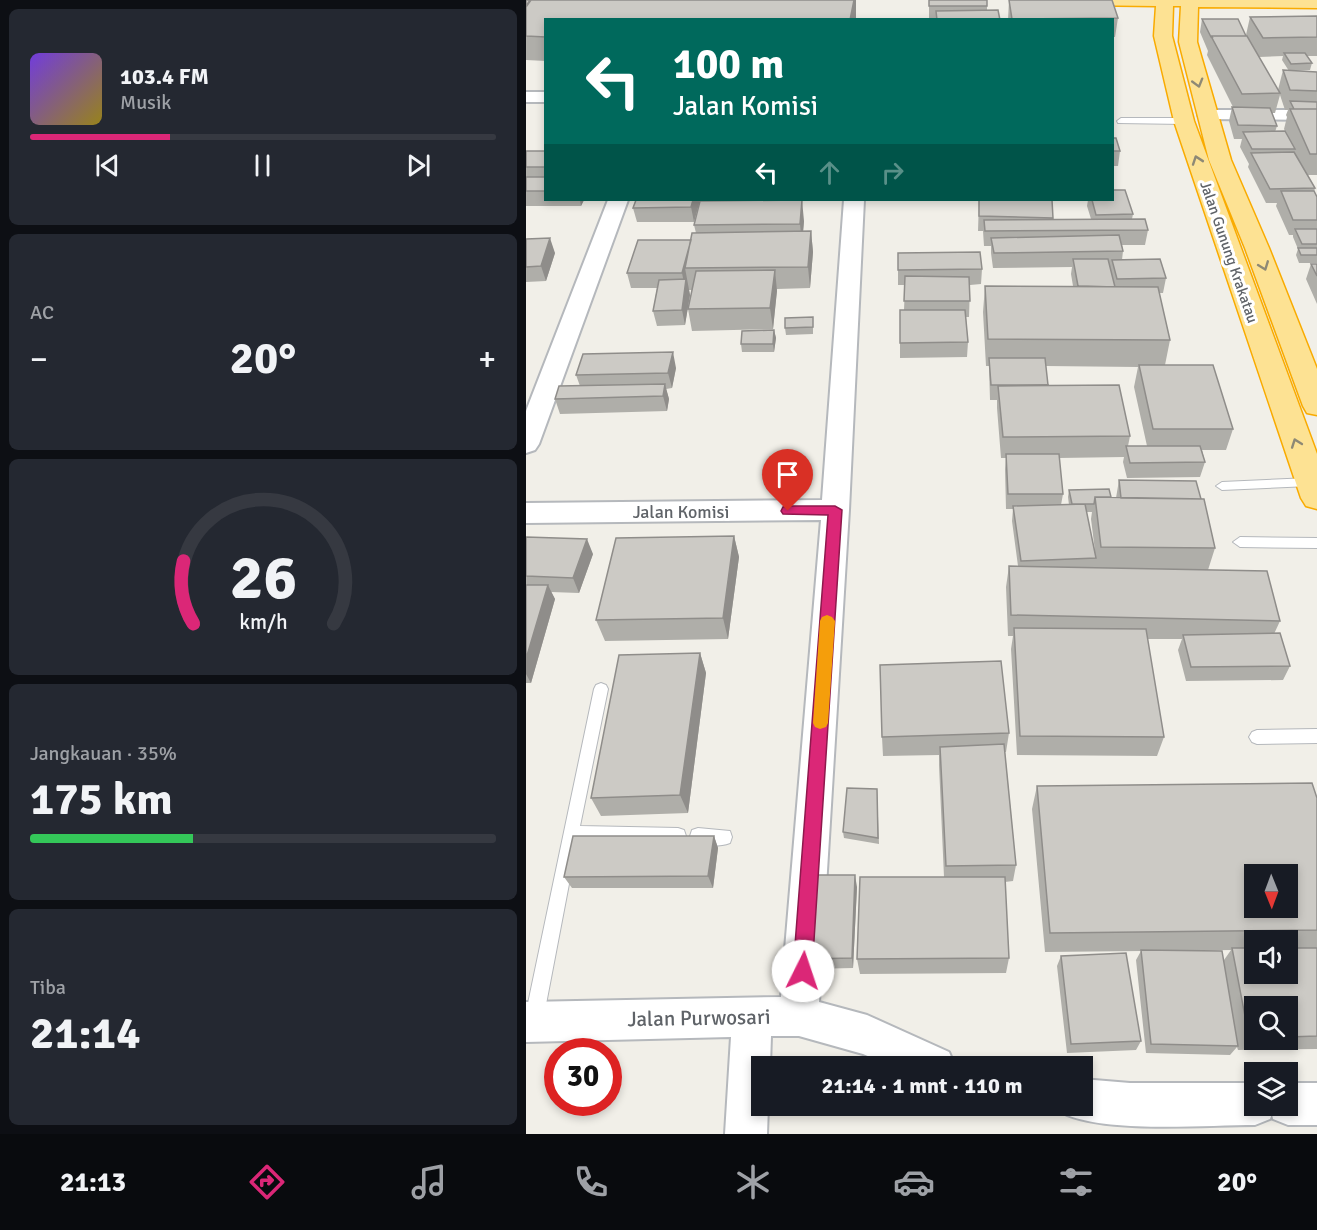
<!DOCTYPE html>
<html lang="id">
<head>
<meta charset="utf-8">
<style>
	body { margin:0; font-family:Signika,sans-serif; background:#242831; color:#f1f3f6; height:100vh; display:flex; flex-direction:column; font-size:22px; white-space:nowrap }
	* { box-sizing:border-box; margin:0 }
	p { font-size:20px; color:#9ea1a6 }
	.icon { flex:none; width:33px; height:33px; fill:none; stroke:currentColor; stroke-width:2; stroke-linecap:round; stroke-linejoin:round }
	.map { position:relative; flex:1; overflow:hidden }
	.drawer { display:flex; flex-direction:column; gap:9px; padding:9px; background:#0d0f14; width:526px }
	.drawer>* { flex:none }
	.guide { position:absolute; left:18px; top:18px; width:570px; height:183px; border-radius:0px; box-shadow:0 3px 9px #0003; background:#00695c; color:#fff; overflow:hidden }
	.needle { width:39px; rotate:179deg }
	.tools { position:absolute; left:718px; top:864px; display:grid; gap:12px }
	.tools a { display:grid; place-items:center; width:54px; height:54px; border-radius:0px; background:#171b24; box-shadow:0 3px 9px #0003; font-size:30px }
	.speed { position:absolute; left:18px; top:1038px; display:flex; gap:12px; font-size:30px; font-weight:700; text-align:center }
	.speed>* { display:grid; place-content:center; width:78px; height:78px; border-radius:50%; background:#171b24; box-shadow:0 3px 9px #0003; line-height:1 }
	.speed .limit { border:9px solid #d22; background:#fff; color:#111 }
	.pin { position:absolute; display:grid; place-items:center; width:51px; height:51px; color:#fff; margin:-62px -26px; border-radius:50% 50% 50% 0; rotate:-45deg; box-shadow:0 0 6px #0007 }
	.pin .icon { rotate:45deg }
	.me { position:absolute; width:66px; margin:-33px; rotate:4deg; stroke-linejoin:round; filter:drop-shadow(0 0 4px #0008) }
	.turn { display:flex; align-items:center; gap:21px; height:126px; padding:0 30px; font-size:27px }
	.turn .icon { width:78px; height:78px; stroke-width:2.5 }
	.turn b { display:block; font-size:42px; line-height:51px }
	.lanes { display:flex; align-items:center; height:57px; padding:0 30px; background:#0003; justify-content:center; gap:30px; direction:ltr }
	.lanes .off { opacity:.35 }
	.big { font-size:45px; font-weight:700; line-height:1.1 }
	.drawer .tile { flex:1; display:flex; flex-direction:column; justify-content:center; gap:9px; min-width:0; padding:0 21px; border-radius:9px; background:#242831 }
	.drawer .dial { align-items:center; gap:0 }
	.dial svg { height:156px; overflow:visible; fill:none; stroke:#363941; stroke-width:7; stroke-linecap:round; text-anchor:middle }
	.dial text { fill:#f1f3f6; stroke:none }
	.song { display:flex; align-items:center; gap:18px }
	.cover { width:72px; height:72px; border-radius:9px; background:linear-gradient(135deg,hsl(260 70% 55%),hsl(50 70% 35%)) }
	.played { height:6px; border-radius:3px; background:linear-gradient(90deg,#db2777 30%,#363941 30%) }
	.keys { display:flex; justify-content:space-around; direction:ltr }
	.heat { display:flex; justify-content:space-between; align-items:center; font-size:33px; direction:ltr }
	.charge { height:9px; border-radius:4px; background:linear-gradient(90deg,#34c759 35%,#363941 0) }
	.trip { position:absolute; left:225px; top:1056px; width:342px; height:60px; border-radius:0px; background:#171b24; box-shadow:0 3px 9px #0003; font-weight:700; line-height:60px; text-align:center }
	.tabs { display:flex; height:96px; justify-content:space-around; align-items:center; background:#090b0e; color:#9ea1a6 }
	.tabs .icon { width:42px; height:42px }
	.tabs .selected { color:#db2777 }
	.tabs b { font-size:27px; color:#f1f3f6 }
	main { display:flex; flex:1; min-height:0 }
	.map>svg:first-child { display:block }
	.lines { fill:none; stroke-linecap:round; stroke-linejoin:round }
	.lane-casing { stroke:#b5b8bc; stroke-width:2 }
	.street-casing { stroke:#b5b8bc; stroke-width:4 }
	.highway-casing { stroke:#f9ab00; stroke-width:3 }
	.lane { fill:#fff; fill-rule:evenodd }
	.street { fill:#fff; fill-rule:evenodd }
	.highway { fill:#fde293; fill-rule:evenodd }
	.wall { fill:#afaea9; fill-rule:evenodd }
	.shaded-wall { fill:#8f8d8a }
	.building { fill:#cccac5; stroke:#8f8d8a; stroke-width:1.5; fill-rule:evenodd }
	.oneway { stroke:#8e8975 }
	.route { fill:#db2777; stroke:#8e194d; stroke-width:1.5 }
	.slow { fill:#f59e0b }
	.labels { text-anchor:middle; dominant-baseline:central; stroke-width:6; stroke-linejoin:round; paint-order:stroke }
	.far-street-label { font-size:15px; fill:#5f6368; stroke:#fff }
	.street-label { font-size:18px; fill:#5f6368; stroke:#fff }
	.near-street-label { font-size:21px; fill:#5f6368; stroke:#fff }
</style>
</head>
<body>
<main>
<section class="drawer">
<div class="tile">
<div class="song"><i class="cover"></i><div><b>103.4 FM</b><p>Musik</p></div></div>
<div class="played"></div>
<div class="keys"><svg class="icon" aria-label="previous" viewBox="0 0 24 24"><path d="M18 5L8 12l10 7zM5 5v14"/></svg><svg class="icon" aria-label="pause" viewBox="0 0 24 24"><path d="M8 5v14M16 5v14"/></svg><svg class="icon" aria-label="next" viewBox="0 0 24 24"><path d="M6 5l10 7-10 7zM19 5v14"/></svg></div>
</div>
<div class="tile"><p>AC</p>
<div class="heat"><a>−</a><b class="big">20°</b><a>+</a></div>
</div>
<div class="tile dial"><svg viewBox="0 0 100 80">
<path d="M14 69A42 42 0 1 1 86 69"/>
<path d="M14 69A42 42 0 0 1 9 37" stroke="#db2777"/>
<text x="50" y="56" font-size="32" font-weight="700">26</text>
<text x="50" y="72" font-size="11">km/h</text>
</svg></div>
<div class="tile"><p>Jangkauan · 35%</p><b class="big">175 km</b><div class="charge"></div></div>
<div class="tile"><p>Tiba</p><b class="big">21:14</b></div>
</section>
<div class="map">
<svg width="791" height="1134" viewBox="0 0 791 1134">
	<rect width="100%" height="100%" fill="#f1efe8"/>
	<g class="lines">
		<g class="lane-casing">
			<path id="lane" d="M 595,118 L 658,118 L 662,121 L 658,124 L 592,123 L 591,121 Z
				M 784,478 L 790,482 L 784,486 L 696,490 L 690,486 L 696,482 Z
				M 714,537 L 791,538 L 791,548 L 714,547 L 707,542 Z
				M 75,683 L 80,685 L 82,689 L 54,826 L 152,828 L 158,830 L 160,836 L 158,842 L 152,844 L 51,842 L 17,1020 L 15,1027 L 8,1029 L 1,1027 L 0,1013 L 68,689 L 70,685 Z
				M 791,729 L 791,743 L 731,744 L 726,742 L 723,737 L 726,732 L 731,730 Z
				M 172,828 L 204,831 L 206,837 L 204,843 C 193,847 177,846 166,842 L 164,836 L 166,830 Z"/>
		</g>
		<g class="street-casing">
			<path id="street" d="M 0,92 L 20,92 L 20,102 L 0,102 Z
				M 681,110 L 791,110 L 791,120 L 675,119 L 672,115 L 675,111 Z
				M 82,200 L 102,200 L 13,444 L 9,450 L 0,453 L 0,411 Z
				M 318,200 L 338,200 L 323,510 L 293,1002 L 341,1015 L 423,1052 L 429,1066 L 365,1066 L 337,1054 L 273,1036 L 245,1036 L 244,1066 L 236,1066 L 236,1106 L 242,1106 L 241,1134 L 199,1134 L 205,1037 L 0,1042 L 0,1002 L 255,997 L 295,520 L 0,523 L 0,503 L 296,500 Z
				M 556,1079 L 604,1083 L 729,1083 L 729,1106 L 762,1106 L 762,1083 L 791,1083 L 791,1125 L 762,1125 L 747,1119 L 746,1114 L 744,1119 L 729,1125 C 679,1125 585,1133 541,1115 L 538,1106 L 556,1106 Z"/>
		</g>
		<g class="highway-casing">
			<path id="highway" d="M 543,0 L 791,0 L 791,8 L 672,7 L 671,42 L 705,160 L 743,248 L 791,369 L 791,415 L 781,413 L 777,406 L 719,248 L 683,160 L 653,42 L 655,6 L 647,6 L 646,36 L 668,121 L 791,454 L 791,509 L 780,506 L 775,498 L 648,121 L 628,36 L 630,6 L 552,5 L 546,4 Z"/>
		</g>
		<use href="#lane" class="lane"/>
		<use href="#street" class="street"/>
		<use href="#highway" class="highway"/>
	</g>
	<path class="wall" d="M 0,0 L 330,0 L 330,16 L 20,20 L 20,61 L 0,60 Z
		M 403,0 L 461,0 L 461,10 L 474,20 L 410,20 L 410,19 L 403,19 Z
		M 483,0 L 592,18 L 589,37 L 586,37 L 586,20 L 482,20 Z
		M 791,16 L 791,56 L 781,56 L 786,63 L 784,70 L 763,71 L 791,72 L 791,175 L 782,175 L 789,188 L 788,192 L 791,197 L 791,263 L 773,263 L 770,255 L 772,249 L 767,237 L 767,235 L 763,235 L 750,206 L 751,203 L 740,203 L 722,167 L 723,164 L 714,147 L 716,139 L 708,139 L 703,121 L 706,107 L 707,107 L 681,55 L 682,51 L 674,32 L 676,19 L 720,35 L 724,17 ZM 757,56 L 756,60 L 763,71 L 757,70 L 752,90 L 733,57 ZM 754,95 L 759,110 L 762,110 L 760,115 L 761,117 L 758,129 L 759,131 L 749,132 L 751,126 L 746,113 L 749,113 Z
		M 586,138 L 594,151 L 592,166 L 586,166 Z
		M 0,151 L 20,151 L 20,200 L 58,200 L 55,206 L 0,206 Z
		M 110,200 L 174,200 L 168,222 L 111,222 L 107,208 Z
		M 453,200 L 526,200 L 527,219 L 565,219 L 561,206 L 562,200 L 586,200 L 607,214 L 606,219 L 622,230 L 619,245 L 596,245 L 597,251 L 596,260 L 640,278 L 637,293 L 633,293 L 644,340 L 639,365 L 707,429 L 700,450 L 676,450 L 679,462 L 674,477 L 601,478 L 597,462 L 598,457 L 533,458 L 537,494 L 535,505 L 543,505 L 542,497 L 543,490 L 590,498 L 593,480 L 675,499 L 689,548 L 682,570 L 754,621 L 748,634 L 764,666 L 757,680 L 660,681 L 652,650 L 656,639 L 621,639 L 638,737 L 631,756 L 491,755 L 485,649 L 487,636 L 482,636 L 480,587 L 483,566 L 492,566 L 486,521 L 487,509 L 480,509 L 479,469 L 480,458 L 475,458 L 471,408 L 471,400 L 464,400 L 463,366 L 460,366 L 457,312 L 459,286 L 547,286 L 545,274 L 546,267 L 467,268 L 465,253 L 465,246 L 458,246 L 457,231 L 452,231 ZM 520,366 L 612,367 L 608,387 L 621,446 L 602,446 L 604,436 L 522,386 ZM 560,512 L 566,512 L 565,519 L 569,551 Z
		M 278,221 L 277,231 L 285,231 L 287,252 L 284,288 L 251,289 L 247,329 L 166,331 L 162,309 L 166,290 L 163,290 L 161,280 L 164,295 L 159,325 L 131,326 L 127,311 L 131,288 L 105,288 L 101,273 L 165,240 L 170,233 L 168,225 Z
		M 0,239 L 29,253 L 20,281 L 0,282 Z
		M 372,253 L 456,269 L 455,284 L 444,285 L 443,317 L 440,317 L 442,342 L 441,357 L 374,358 L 374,310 L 378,310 L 379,285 L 372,285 Z
		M 785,264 L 791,264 L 791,304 L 780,279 Z
		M 287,317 L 287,334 L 260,335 L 259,328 Z
		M 248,330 L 250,338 L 248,352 L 216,352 L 215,344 Z
		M 150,368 L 146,388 L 140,389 L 143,399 L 141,411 L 34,414 L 29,399 L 54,386 L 50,375 Z
		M 208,536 L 213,557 L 202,639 L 79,641 L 70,620 Z
		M 0,537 L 67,554 L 53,593 L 25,592 L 29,599 L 5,683 L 0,683 Z
		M 174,653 L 180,673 L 162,813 L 75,816 L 65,798 Z
		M 483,733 L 480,752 L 479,752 L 490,865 L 487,881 L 479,882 L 483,958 L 480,973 L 334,974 L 331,959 L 418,877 L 413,765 L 413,755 L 357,756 L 356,737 Z
		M 511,786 L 791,798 L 791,1049 L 712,1050 L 711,1047 L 704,1055 L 620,1053 L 610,960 L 615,951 L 519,952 L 506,809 ZM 729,940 L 762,940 L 762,974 L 729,974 ZM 705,950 L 698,960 L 642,951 ZM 729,1006 L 762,1006 L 762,1040 L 729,1040 Z
		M 351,789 L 353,844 L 318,838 L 317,832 Z
		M 188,836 L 192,848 L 187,888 L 46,888 L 38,877 Z
		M 331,887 L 327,968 L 284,969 L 281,959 Z
		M 535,956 L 615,1041 L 610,1050 L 541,1053 L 531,966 Z"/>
	<path class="shaded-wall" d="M 328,0 L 330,0 L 330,20 L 324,20 Z
		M 54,200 L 58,200 L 55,206 Z
		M 167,200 L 174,200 L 168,222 L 165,207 Z
		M 276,200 L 278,221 L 276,245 L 274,224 Z
		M 285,231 L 287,252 L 284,288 L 282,267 Z
		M 24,238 L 29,253 L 20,281 L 15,266 Z
		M 165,240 L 159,268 L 164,295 L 159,325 L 156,310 L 159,288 L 156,273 Z
		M 249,270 L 251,291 L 247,329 L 244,308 Z
		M 248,330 L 250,338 L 248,352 L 247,344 Z
		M 147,352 L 150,368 L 146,388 L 142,373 Z
		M 139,384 L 143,399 L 141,411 L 137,396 Z
		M 208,536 L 213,557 L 202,639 L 197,618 Z
		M 61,539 L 67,554 L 53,593 L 47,578 Z
		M 22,585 L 29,599 L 5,683 L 0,674 L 0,659 Z
		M 174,653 L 180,673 L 162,813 L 154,795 Z
		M 188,836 L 192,848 L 187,888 L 182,876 Z
		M 329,875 L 331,887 L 327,968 L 326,958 Z"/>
	<path class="building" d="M 0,0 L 4,0 L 0,6 Z
		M 5,0 L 328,0 L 324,20 L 20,20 L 20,37 L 0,36 L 0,7 Z
		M 403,0 L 461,0 L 461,6 L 403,6 Z
		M 483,0 L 586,0 L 592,18 L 486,19 Z
		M 472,10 L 474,20 L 411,20 L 410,11 Z
		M 791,16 L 791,37 L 737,38 L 724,17 Z
		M 676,19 L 712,19 L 720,36 L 685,36 L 686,37 L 685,37 Z
		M 685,36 L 721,36 L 754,93 L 716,94 Z
		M 758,53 L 779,53 L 786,63 L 765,64 Z
		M 757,70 L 791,72 L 791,91 L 764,90 Z
		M 764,101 L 791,102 L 791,109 L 768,109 Z
		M 706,107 L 744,108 L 751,126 L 712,125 Z
		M 764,109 L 791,109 L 791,154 L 784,154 Z
		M 759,131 L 769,149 L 726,149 L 717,132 Z
		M 586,138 L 590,138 L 594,151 L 586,151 Z
		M 0,151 L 20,151 L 20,167 L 0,167 Z
		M 768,152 L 789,188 L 744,189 L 725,153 Z
		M 0,177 L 20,177 L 20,191 L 0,191 Z
		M 586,190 L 599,190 L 607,214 L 570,215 L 566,200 L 586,200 Z
		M 755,191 L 788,191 L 791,197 L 791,220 L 767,220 Z
		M 110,200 L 167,200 L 165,207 L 107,208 Z
		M 276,200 L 274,224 L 168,225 L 174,201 Z
		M 453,200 L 526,200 L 527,218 L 453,216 Z
		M 619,219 L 622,230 L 459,231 L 458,220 Z
		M 769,229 L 791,229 L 791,244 L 776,244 Z
		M 285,231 L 282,267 L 159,268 L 166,233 Z
		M 593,235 L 597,251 L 468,253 L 465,238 Z
		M 24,238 L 15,266 L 0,267 L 0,239 Z
		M 112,240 L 165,240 L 156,273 L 101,273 Z
		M 772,248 L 791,248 L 791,255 L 775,255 Z
		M 454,252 L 456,269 L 372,270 L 372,253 Z
		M 547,259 L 582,259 L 589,287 L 552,286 Z
		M 634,259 L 640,278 L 591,279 L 586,260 Z
		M 785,264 L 791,264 L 791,276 Z
		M 249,270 L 244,308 L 162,309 L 170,271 Z
		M 379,276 L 443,277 L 444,301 L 378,301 Z
		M 160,279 L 156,310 L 127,311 L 133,280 Z
		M 459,286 L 632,287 L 644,340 L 462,339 Z
		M 374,310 L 439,310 L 442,342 L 374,343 Z
		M 287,317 L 287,327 L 259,328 L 259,318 Z
		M 248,330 L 247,344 L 215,344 L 216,331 Z
		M 147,352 L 142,373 L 50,375 L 57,354 Z
		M 463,358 L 519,358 L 522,385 L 465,385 Z
		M 613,365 L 687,365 L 707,429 L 627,429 Z
		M 139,384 L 137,396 L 29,399 L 33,386 Z
		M 593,385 L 604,436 L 477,437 L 472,386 Z
		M 600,446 L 674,446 L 679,462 L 604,463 Z
		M 480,454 L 533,454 L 537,494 L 482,494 Z
		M 593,480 L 670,481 L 675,499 L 595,498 Z
		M 583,489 L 585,497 L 569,497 L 568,504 L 546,504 L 543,490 Z
		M 569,497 L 678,499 L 689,548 L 575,547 Z
		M 559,504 L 570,558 L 495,561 L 487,506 Z
		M 208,536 L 197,618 L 70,620 L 90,538 Z
		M 0,537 L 61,539 L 47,578 L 0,576 Z
		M 483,566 L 741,571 L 754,621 L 485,615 Z
		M 0,585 L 22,585 L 0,659 Z
		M 488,628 L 620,629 L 638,737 L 494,736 Z
		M 754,633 L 764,666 L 665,667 L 657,635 Z
		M 174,653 L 154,795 L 65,798 L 93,655 Z
		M 475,661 L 483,733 L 356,737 L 354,665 Z
		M 478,744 L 490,865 L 420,866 L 414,747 Z
		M 786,783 L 791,798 L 791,930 L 524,933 L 511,786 ZM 729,874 L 762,874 L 762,908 L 729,908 Z
		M 321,788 L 351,789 L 352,838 L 317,832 Z
		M 47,836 L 188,836 L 182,876 L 38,877 Z
		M 287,875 L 329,875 L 326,958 L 281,959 Z
		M 334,877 L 479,877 L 483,958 L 331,959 Z
		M 706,948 L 729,948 L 729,974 L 762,974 L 762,948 L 791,948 L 791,1036 L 762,1037 L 762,1006 L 729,1006 L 729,1037 L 723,1037 Z
		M 615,950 L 696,951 L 712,1046 L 625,1044 Z
		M 600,953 L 615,1041 L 545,1044 L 535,956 Z"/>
	<defs><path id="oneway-chevron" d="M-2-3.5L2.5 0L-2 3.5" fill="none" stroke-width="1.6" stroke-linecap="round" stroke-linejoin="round" transform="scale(1.5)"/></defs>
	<g class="oneway">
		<use href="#oneway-chevron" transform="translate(672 83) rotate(74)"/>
		<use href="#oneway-chevron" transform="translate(671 160) rotate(-109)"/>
		<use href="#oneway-chevron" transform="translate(738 266) rotate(69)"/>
		<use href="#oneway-chevron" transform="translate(770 443) rotate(-110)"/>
	</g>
	<path class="route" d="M 262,506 L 309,506 L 316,510 L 286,971 L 283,977 L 277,980 L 270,977 L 267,971 L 302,515 L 257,514 L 255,511 L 257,507 Z"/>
	<path class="slow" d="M 301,615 L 306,617 L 309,621 L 302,723 L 300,727 L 294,729 L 289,727 L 287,723 L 294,621 L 296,617 Z"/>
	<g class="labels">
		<g class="far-street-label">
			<text transform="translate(703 252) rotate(71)">Jalan Gunung Krakatau</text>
		</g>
		<g class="street-label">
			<text x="155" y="512">Jalan Komisi</text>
		</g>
		<g class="near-street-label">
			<text transform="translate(173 1018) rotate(-1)">Jalan Purwosari</text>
		</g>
	</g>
</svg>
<div class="tools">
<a><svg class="needle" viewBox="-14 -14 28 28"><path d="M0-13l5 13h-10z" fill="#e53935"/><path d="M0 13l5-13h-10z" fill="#9ea1a6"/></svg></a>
<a><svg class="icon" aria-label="sound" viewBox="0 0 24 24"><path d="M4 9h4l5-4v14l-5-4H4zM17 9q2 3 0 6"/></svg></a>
<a><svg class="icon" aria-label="search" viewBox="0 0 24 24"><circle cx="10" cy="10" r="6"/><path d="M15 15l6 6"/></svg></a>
<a><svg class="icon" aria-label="layers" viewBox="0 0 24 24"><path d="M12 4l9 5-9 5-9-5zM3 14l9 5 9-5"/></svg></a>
</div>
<div class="speed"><div class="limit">30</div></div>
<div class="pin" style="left:262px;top:511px;background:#d93025"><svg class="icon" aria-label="arrive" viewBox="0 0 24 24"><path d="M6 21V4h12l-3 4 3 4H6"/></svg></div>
<svg class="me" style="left:277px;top:971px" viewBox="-20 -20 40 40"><circle r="19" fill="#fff"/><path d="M0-13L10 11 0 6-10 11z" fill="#db2777"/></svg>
<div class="trip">21:14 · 1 mnt · 110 m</div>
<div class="guide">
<div class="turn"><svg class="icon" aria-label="left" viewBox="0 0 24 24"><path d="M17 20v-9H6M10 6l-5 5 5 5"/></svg><div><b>100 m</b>Jalan Komisi</div></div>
<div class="lanes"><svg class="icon" aria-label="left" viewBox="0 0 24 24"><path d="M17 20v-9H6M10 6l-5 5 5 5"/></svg><svg class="icon off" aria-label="ahead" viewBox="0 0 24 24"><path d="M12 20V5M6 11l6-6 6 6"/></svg><svg class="icon off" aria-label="right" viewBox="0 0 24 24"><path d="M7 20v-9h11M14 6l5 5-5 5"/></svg></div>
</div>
</div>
</main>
<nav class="tabs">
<b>21:13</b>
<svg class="icon selected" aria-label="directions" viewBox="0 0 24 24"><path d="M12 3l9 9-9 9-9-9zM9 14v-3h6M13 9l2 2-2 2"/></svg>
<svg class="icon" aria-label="music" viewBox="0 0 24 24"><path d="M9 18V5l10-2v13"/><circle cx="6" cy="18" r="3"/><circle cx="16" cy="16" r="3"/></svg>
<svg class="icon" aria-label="phone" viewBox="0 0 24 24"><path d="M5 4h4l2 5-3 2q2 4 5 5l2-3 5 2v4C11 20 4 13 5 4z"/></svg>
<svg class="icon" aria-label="climate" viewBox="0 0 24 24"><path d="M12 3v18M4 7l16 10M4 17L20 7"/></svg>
<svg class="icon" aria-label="car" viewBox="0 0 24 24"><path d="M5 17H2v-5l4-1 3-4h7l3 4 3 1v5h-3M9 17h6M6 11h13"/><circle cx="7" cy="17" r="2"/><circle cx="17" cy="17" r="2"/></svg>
<svg class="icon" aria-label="filters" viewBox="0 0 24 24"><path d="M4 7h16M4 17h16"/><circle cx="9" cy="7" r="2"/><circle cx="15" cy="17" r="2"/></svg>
<b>20°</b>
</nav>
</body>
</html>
